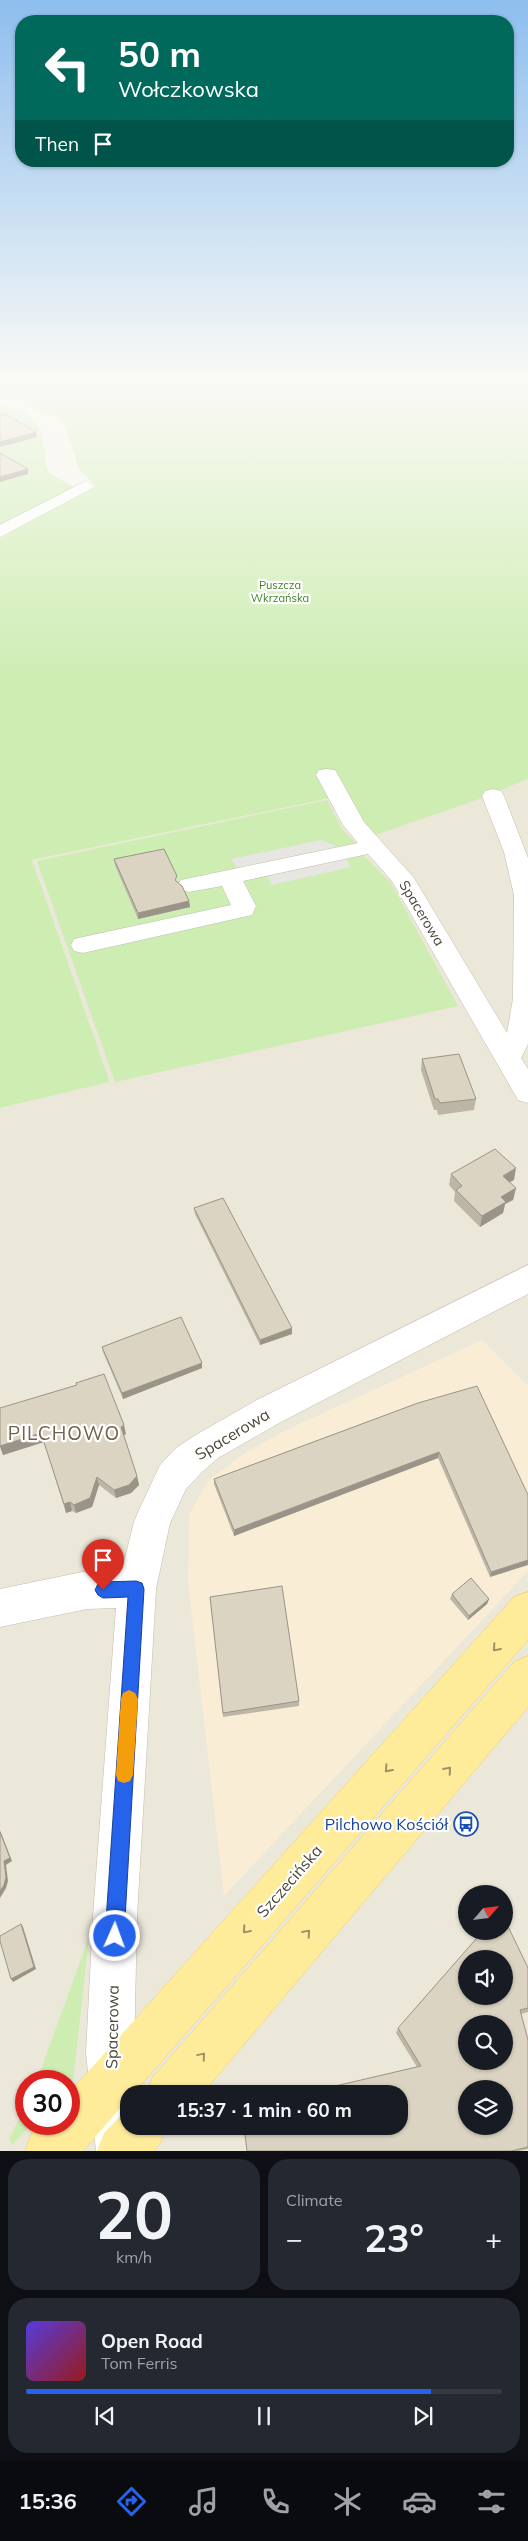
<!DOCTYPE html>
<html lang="en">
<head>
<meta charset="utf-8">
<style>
	body { margin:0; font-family:Mulish,sans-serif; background:#242831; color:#f1f3f6; height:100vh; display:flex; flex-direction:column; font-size:19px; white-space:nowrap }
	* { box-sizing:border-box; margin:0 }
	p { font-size:16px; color:#9ea1a6 }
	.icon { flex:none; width:28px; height:28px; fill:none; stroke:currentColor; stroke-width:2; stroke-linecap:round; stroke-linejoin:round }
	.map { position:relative; height:2151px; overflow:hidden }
	.panel { display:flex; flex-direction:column; gap:8px; padding:8px; background:#0d0f14; flex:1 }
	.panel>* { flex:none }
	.top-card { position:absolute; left:15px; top:15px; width:499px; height:152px; border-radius:20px; box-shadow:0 1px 4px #0004; background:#00695c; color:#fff; overflow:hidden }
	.needle { width:32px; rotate:62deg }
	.fabs { position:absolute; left:458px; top:1885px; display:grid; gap:10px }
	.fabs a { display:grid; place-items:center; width:55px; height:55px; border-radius:50%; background:#171b24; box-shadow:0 1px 4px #0004; font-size:25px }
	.speed { position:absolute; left:15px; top:2070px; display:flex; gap:10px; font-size:25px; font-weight:700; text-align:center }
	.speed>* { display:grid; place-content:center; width:65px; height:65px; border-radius:50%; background:#171b24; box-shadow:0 1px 4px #0004; line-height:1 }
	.speed .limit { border:8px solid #d22; background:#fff; color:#111 }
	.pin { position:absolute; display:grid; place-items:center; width:42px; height:42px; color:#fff; margin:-51px -21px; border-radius:50% 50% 50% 0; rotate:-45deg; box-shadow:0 0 5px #0007 }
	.pin .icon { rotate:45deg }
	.me { position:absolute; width:55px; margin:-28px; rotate:2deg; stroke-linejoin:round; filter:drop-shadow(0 0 4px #0008) }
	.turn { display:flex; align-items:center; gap:18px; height:105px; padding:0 20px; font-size:22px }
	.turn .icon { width:65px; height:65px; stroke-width:2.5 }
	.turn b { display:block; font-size:35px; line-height:42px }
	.then { display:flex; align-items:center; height:48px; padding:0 20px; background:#0003; gap:10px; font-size:19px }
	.big { font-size:38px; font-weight:700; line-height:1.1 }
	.panel .widget { flex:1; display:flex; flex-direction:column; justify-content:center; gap:8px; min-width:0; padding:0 18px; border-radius:20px; background:#242831 }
	.panel .dial { align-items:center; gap:0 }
	.dial b { font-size:65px; line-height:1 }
	.song { display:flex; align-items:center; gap:15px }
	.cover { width:60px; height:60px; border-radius:8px; background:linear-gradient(135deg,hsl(250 70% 55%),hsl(0 70% 35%)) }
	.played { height:5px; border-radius:2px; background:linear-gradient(90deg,#2563eb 85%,#363941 85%) }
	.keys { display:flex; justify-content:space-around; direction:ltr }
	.heat { display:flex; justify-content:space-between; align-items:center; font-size:28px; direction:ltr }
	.panel .tiles { flex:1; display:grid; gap:8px; grid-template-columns:1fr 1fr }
	.widget:last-child { grid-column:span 2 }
	.trip { position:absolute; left:120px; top:2085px; width:288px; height:50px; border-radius:20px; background:#171b24; box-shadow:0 1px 4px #0004; font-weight:700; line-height:50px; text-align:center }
	.menu { display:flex; height:80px; justify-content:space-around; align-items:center; background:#090b0e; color:#9ea1a6 }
	.menu .icon { width:35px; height:35px }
	.menu .current { color:#2563eb }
	.menu b { font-size:22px; color:#f1f3f6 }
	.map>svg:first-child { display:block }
	.residential { fill:#ebe7d9; fill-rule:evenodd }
	.commercial { fill:#f9edd6 }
	.green { fill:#cdedb2 }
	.parking { fill:#e8e6e2 }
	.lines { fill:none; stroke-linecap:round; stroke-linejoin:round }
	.minor-casing { stroke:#c3bdac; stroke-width:1 }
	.major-casing { stroke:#edd063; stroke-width:1 }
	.minor { fill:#fff; fill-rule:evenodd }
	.major { fill:#ffec9b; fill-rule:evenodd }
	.wall { fill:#bdb6a7 }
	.shaded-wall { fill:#9a9488 }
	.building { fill:#dcd4c2; stroke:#9a9488; fill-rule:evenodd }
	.oneway { stroke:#9d9165 }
	.route { fill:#2563eb; stroke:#184099 }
	.slow { fill:#f59e0b }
	.labels { text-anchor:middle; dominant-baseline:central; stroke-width:4.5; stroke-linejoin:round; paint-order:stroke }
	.far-park-label { font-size:11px; fill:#408325; stroke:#fff }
	.street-label { font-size:14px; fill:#4c4638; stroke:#fff }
	.near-street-label { font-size:16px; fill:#4c4638; stroke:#fff }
	.near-transit-label { font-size:16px; fill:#164399; stroke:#fff; text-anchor:end }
	.near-quarter-label { font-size:19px; letter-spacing:1px; fill:#6f654e; stroke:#fff }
</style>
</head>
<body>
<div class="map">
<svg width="528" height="2151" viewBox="0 0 528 2151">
	<rect width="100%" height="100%" fill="#f6f4eb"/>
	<path class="residential" d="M 528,779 L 528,2151 L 0,2151 L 0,1108 L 110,1082 L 32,860 L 331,798 L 485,797 ZM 466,1894 L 504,1894 L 504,1931 L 466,1931 ZM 466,1959 L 504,1959 L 504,1996 L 466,1996 ZM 466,2024 L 504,2024 L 504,2061 L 466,2061 ZM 26,2081 L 69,2081 L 69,2124 L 26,2124 ZM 466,2089 L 504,2089 L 504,2126 L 466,2126 ZM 129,2094 L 399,2094 L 399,2126 L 129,2126 Z"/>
	<path class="commercial" d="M 482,1340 L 528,1386 L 528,1571 L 224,1896 L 188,1582 L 189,1515 L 208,1481 L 239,1457 L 282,1432 Z"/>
	<path class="green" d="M 0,379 L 528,379 L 528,779 L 485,797 L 375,835 L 353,807 L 331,798 L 32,860 L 110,1082 L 0,1108 L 0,538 L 95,485 L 79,469 L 63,421 L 29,406 L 32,403 L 0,399 Z
		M 0,406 C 49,415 40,432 48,472 L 76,488 L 0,527 Z
		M 327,800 L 342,829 L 356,843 L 353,845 L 391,883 L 458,1006 L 115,1082 L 37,861 Z
		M 89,1937 L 73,2081 L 69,2086 L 69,2081 L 37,2081 Z
		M 26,2105 L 26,2124 L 32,2124 L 12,2145 L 9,2139 Z"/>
	<path class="parking" d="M 321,840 L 338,847 L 351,867 L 272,885 L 266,875 L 237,868 L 231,859 Z"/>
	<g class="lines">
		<g class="minor-casing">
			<path id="minor" d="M 86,481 L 94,486 L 91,489 L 0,537 L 0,525 Z
				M 327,769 L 335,770 L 338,775 L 364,822 L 414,878 L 507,1033 L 513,999 L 514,895 L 504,852 L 482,796 L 485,791 L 493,789 L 501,791 L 504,796 L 528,858 L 528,1044 L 521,1058 L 528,1069 L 528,1103 L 518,1100 L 392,881 L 368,854 L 243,881 L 256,906 L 252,915 L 83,953 L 74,951 L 71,945 L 74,939 L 83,937 L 231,905 L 222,886 L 189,892 L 181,890 L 177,885 L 181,880 L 358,843 L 343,825 L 316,775 L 319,770 Z
				M 528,1265 L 528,1294 L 281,1422 L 218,1458 L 202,1472 L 186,1489 L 170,1523 L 156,1589 L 137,1916 L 134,2053 L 139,2094 L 129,2094 L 129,2126 L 143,2126 L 146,2151 L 96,2151 L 86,2053 L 93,1916 L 116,1608 L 87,1609 L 0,1627 L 0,1589 L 87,1571 L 122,1570 L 134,1522 L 139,1510 L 160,1465 L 176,1448 L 194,1436 L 257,1400 Z"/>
		</g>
		<g class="major-casing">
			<path id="major" d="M 528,1592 L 528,1640 L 133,2094 L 129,2094 L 129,2098 L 83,2151 L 25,2151 L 32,2133 L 41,2124 L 69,2124 L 69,2093 L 514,1597 Z
				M 528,1656 L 528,1707 L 202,2094 L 146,2094 L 153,2077 L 514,1662 Z
				M 129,2107 L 129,2126 L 167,2126 L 160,2143 L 154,2151 L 97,2151 L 104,2133 Z"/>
		</g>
		<use href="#minor" class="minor"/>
		<use href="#major" class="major"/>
	</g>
	<path class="wall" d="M 114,859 L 177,882 L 189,901 L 190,907 L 138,919 L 115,865 Z
		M 422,1059 L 476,1099 L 474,1110 L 438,1115 L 437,1110 L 434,1110 L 421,1070 Z
		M 451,1174 L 514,1180 L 509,1182 L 516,1188 L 513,1200 L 505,1204 L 503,1213 L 480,1227 L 454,1201 L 455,1192 L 449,1185 Z
		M 194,1208 L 292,1334 L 260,1345 L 195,1214 Z
		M 102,1347 L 202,1368 L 123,1399 L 103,1352 Z
		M 418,1403 L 528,1495 L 490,1577 L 438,1458 L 234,1536 L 214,1484 L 214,1479 Z
		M 0,1408 L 126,1434 L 124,1435 L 139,1485 L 131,1493 L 116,1498 L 99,1485 L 92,1507 L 76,1513 L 72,1511 L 66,1513 L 44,1442 L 3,1455 L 0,1447 Z
		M 452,1594 L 489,1599 L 487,1604 L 468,1620 L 450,1599 Z
		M 210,1597 L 299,1701 L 299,1706 L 223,1717 Z
		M 528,1968 L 528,2012 L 521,2014 L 528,2040 L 528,2149 L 519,2151 L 247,2151 L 417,2067 L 396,2033 L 398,2028 Z"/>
	<path class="shaded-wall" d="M 36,432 L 37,437 L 0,447 L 0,442 Z
		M 28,469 L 28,474 L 0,482 L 0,477 Z
		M 189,901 L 190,907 L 138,919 L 138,913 Z
		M 516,1168 L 514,1180 L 500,1187 L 503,1176 Z
		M 516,1188 L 513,1200 L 505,1204 L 503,1213 L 480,1227 L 482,1216 L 501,1197 Z
		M 292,1328 L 292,1334 L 260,1345 L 260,1340 Z
		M 202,1363 L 202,1368 L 123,1399 L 122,1393 Z
		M 124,1425 L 126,1434 L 122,1436 L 121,1427 Z
		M 41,1433 L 44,1442 L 3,1455 L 0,1446 Z
		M 439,1452 L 438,1458 L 234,1536 L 234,1530 Z
		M 137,1476 L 139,1485 L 131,1493 L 116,1498 L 114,1490 Z
		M 97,1477 L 99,1485 L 92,1507 L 76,1513 L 74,1505 Z
		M 70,1502 L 72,1511 L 66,1513 L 64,1504 Z
		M 528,1560 L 528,1565 L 490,1577 L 491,1572 Z
		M 489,1599 L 487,1604 L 468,1620 L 469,1616 Z
		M 0,1830 L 12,1861 L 6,1865 L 8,1881 L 6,1888 L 0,1898 L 0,1891 L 4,1861 Z
		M 21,1924 L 23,1927 L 36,1969 L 13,1982 L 11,1979 Z"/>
	<path class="building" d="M 5,414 L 36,432 L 0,442 L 0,415 Z
		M 0,453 L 28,469 L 0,477 Z
		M 164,849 L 177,876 L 175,880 L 182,886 L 189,901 L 138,913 L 114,859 Z
		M 459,1054 L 476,1099 L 440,1103 L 438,1099 L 435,1099 L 422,1059 Z
		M 495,1149 L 516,1168 L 503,1176 L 516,1188 L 501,1197 L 506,1202 L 482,1216 L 456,1190 L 462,1186 L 451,1174 Z
		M 223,1198 L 292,1328 L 260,1340 L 194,1208 Z
		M 181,1317 L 202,1363 L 122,1393 L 102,1347 Z
		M 104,1374 L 124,1425 L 121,1427 L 137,1476 L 129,1485 L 114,1490 L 97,1477 L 90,1498 L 74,1505 L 70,1502 L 64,1504 L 41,1433 L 0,1446 L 0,1408 L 77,1385 L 76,1383 Z
		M 477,1386 L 528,1495 L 528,1560 L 491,1572 L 439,1452 L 234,1530 L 214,1479 L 418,1403 Z
		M 471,1578 L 489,1599 L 469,1616 L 452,1594 Z
		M 282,1586 L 299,1701 L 223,1713 L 210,1597 Z
		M 0,1832 L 10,1858 L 4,1861 L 6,1877 L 4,1885 L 0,1891 Z
		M 504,1918 L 528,1968 L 528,2008 L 520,2010 L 528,2040 L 528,2147 L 511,2151 L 247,2151 L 244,2126 L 399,2126 L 399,2094 L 301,2094 L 421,2066 L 398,2028 L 483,1931 L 504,1931 ZM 466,1959 L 504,1959 L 504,1996 L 466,1996 ZM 466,2024 L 504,2024 L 504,2061 L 466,2061 ZM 466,2089 L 504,2089 L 504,2126 L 466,2126 Z
		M 21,1924 L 34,1967 L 11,1979 L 0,1941 L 0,1936 Z"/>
	<defs><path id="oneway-chevron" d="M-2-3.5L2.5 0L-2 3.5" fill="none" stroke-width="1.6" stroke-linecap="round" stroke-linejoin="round" transform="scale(1.25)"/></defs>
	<g class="oneway">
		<use href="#oneway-chevron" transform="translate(496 1648) rotate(131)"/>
		<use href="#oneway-chevron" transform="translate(388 1769) rotate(132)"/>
		<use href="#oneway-chevron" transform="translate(448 1770) rotate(-49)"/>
		<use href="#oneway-chevron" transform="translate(246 1930) rotate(131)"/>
		<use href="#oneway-chevron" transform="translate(307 1933) rotate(-49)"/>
		<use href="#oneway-chevron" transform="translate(202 2056) rotate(-50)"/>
	</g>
	<linearGradient id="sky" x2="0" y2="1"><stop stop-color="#8dbeee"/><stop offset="0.56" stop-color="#fbfaf6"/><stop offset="1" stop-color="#fbfaf6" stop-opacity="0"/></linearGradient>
	<rect width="528" height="680" fill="url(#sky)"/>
	<path class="route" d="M 136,1581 L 142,1583 L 144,1589 L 124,1936 L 121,1942 L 115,1945 L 108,1942 L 105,1936 L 128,1597 L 103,1598 L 98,1595 L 95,1590 L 98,1584 L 103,1582 Z"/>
	<path class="slow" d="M 129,1690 L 135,1693 L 138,1699 L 133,1775 L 130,1781 L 124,1783 L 118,1781 L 116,1775 L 121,1699 L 123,1693 Z"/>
	<defs>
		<g id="bus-ring" transform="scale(1.25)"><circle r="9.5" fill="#fff" stroke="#1a4fb4" stroke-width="1.5"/><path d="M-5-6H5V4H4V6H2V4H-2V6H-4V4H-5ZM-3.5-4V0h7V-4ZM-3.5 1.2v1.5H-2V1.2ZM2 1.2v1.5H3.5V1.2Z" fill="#1a4fb4"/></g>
	</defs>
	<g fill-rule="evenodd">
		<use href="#bus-ring" x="466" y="1824"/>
	</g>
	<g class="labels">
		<g class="far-park-label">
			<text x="280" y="585">Puszcza<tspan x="280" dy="13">Wkrzańska</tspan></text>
		</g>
		<g class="street-label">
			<text transform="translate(422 913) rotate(59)">Spacerowa</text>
		</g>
		<g class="near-street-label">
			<text transform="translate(232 1434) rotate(-31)">Spacerowa</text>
			<text transform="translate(289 1881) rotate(-49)">Szczecińska</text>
			<text transform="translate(112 2027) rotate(-89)">Spacerowa</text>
		</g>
		<g class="near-transit-label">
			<text x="448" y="1824">Pilchowo Kościół</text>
		</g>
		<g class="near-quarter-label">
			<text x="64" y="1433">PILCHOWO</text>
		</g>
	</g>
</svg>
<div class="fabs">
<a><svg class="needle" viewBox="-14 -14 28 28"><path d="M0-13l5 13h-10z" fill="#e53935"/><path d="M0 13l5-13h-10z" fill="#9ea1a6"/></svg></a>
<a><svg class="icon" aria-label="sound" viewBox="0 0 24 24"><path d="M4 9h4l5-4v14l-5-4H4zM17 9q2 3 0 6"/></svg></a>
<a><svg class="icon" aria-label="search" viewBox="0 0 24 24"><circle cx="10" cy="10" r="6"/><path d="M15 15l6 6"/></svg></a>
<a><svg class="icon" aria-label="layers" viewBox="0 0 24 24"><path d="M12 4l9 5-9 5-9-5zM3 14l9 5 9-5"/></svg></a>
</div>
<div class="speed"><div class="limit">30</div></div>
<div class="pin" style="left:103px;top:1590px;background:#d93025"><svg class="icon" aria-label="arrive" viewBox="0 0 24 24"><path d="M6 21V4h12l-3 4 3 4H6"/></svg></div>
<svg class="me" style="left:115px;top:1936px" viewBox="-20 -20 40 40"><circle r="17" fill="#2563eb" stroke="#fff" stroke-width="3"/><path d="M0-11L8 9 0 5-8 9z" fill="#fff"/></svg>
<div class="trip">15:37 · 1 min · 60 m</div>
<div class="top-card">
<div class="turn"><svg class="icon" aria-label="left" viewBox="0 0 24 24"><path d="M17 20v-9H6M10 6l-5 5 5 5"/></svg><div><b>50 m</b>Wołczkowska</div></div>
<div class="then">Then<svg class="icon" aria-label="arrive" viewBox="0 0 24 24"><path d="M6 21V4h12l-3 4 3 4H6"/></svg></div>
</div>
</div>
<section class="panel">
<div class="tiles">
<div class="widget dial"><b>20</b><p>km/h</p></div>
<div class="widget"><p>Climate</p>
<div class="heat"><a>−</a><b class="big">23°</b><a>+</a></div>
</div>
<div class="widget">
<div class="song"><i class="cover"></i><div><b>Open Road</b><p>Tom Ferris</p></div></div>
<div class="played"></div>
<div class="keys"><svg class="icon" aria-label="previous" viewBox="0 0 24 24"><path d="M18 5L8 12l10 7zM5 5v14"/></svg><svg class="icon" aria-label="pause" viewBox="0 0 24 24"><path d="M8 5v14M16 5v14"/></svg><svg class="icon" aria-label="next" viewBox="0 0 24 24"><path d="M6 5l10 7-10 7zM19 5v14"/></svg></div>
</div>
</div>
</section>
<nav class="menu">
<b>15:36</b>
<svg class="icon current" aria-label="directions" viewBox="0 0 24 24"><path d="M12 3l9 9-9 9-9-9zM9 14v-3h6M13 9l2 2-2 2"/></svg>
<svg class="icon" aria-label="music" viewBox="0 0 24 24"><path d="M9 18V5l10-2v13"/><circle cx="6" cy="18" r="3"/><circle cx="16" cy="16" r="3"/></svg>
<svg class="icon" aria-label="phone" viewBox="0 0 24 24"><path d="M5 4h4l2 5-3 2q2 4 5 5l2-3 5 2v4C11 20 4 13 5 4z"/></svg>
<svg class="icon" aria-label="climate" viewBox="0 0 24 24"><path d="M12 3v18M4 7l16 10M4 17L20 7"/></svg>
<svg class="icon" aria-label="car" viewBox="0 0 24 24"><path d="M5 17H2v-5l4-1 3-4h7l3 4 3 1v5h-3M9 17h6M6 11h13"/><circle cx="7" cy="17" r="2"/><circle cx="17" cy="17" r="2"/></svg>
<svg class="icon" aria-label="filters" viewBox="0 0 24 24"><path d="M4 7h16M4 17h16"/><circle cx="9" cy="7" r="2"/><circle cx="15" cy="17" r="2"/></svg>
</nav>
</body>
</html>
